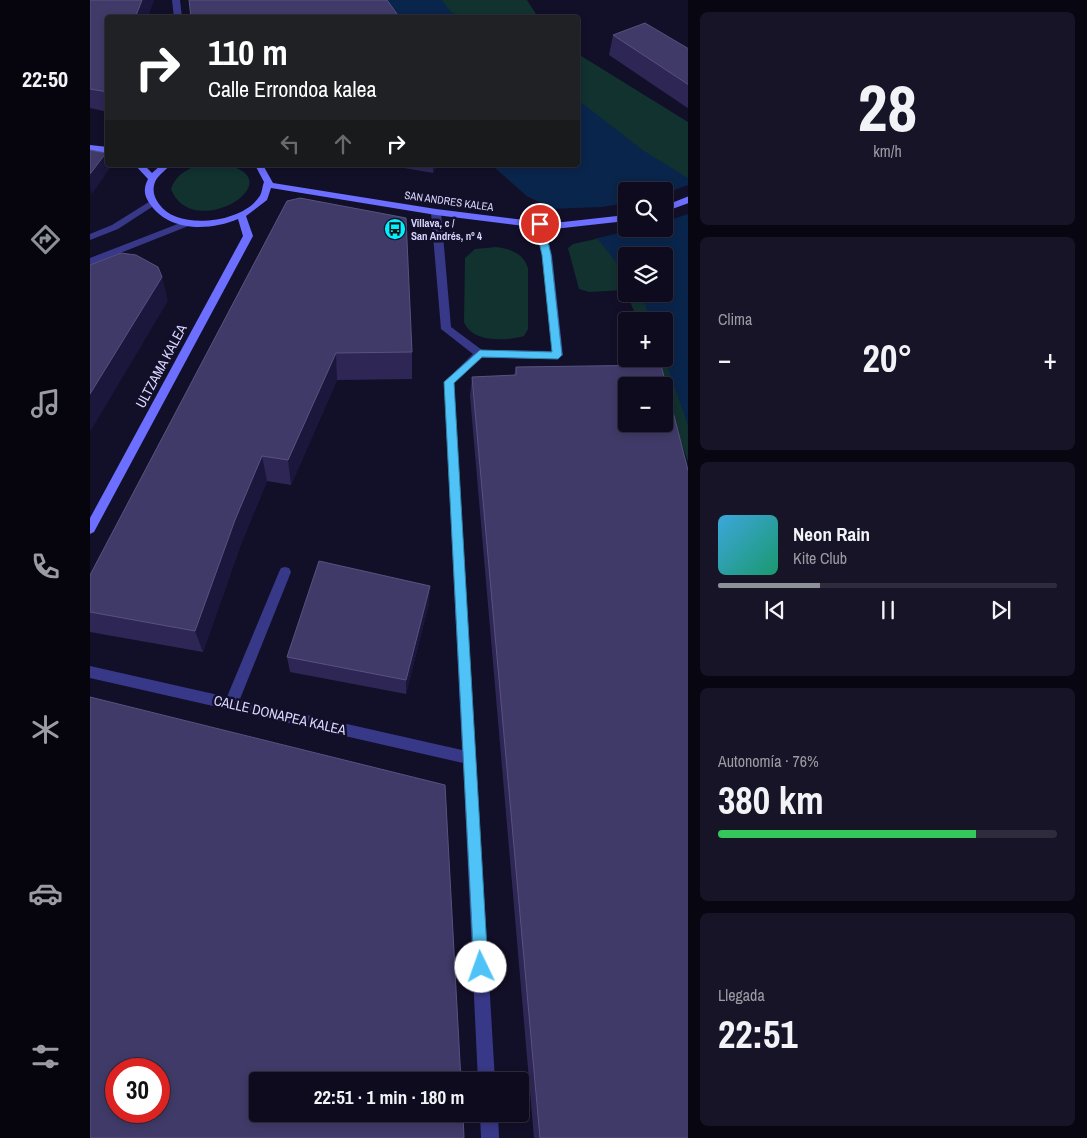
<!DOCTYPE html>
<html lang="es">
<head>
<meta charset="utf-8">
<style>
	body { margin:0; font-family:"Archivo Narrow",sans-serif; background:#171427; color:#f1f3f6; height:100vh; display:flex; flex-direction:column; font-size:19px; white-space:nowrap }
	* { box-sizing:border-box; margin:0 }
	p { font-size:16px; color:#9b9ba4 }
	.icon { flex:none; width:28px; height:28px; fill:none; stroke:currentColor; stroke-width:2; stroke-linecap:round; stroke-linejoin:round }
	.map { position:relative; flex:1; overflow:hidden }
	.details { display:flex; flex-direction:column; gap:12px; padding:12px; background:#080610; width:399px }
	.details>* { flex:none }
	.top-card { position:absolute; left:15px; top:15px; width:475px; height:152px; border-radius:5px; box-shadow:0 2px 8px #0003,0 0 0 1px #2e2b3c; background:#202124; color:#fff; overflow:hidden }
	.controls { position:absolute; left:528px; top:182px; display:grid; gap:10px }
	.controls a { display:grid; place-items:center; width:55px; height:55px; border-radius:5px; background:#0e0b1e; box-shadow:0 2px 8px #0003,0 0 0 1px #2e2b3c; font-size:25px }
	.speed { position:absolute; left:15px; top:1058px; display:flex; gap:10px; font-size:25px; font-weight:700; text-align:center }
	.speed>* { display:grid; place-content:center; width:65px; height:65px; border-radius:50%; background:#0e0b1e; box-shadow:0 2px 8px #0003,0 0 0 1px #2e2b3c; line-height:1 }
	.speed .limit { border:8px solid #d22; background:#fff; color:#111 }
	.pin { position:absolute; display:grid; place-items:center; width:42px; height:42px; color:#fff; margin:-21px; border:2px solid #fff; border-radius:50%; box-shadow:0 1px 5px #0007 }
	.me { position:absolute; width:55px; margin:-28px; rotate:357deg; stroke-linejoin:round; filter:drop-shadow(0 0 4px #0008) }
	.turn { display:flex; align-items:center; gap:18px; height:105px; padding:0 20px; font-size:22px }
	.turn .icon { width:65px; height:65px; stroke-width:2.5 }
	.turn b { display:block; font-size:35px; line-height:42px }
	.lanes { display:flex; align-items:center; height:48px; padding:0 20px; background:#0003; justify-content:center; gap:25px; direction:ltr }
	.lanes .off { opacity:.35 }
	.big { font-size:38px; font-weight:700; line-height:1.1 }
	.details .tile { flex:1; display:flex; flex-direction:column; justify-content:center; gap:8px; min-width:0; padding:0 18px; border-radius:8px; background:#171427 }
	.details .dial { align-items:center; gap:0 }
	.dial b { font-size:65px; line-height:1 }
	.song { display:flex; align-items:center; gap:15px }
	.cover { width:60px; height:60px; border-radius:8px; background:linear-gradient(135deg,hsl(200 70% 55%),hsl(160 70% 35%)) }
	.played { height:5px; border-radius:2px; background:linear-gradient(90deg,#8c9099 30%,#2e2b3c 30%) }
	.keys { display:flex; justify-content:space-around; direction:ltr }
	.heat { display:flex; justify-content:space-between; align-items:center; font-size:28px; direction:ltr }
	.charge { height:8px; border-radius:4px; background:linear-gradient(90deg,#34c759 76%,#2e2b3c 0) }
	.trip { position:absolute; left:159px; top:1072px; width:280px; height:50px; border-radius:5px; background:#0e0b1e; box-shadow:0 2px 8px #0003,0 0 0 1px #2e2b3c; font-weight:700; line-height:50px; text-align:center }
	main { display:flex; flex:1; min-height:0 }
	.tab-bar { display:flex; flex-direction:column; width:90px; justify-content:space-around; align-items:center; background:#06040c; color:#9b9ba4 }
	.tab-bar .icon { width:35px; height:35px }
	.tab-bar .current { color:#8c9099 }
	.tab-bar b { font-size:22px; color:#f1f3f6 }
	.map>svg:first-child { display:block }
	.green { fill:#11322f }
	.water { fill:#0a254b; fill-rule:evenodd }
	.pier { fill:#120f28 }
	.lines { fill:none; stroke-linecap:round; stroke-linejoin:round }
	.lane { fill:#383888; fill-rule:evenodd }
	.street { fill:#383888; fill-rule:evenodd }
	.secondary { fill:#6c6fff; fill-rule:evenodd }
	.wall { fill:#2e2756 }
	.shaded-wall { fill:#1b163c }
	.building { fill:#403a68; stroke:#585280; fill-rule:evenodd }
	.route { fill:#4fc3f7; stroke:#337fa1 }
	.labels { text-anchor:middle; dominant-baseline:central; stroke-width:5; stroke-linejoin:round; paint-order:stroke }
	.far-street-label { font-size:11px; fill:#d8d5ff; stroke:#120f28 }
	.far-poi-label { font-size:11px; font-weight:bold; fill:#d8d5ff; stroke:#120f28; text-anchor:start }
	.street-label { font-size:14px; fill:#d8d5ff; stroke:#120f28 }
</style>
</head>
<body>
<main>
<nav class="tab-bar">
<b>22:50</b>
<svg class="icon current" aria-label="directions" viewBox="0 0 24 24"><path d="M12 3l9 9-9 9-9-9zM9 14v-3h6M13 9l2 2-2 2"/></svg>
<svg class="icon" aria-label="music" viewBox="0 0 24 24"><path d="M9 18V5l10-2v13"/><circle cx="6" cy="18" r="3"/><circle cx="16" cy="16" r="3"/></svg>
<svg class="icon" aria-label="phone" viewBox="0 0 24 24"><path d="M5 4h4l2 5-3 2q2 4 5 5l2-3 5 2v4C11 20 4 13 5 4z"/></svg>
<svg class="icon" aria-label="climate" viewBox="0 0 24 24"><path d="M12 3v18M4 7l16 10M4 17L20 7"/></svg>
<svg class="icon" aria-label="car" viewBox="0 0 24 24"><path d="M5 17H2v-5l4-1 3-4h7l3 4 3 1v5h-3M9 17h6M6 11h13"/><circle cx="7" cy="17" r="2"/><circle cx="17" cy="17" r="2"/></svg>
<svg class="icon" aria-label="filters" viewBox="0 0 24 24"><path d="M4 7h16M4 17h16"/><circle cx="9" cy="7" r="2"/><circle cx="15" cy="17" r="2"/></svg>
</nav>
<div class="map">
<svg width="599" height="1138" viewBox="0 0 599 1138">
	<rect width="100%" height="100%" fill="#120f28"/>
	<path class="green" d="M 291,0 L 437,0 L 448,17 L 303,17 Z
		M 488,54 L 598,122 L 598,214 L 574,191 L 536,191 L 536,293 L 535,290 L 499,292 L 489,289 L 478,248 L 483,244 L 506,239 L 464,209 L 437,196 L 402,165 L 488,165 Z
		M 110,165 C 119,165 132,163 141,166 C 200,184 101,242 81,189 C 86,175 96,169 110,165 Z
		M 406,247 C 421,249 433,253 438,268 L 438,329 L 434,336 C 416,341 382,343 374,322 L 375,258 L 385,249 Z
		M 537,294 L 571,294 L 599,368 L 598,462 L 563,359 L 574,359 L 574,321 L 548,321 Z"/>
	<path class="water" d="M 281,0 L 352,0 L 360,11 L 369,17 L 293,17 Z
		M 488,100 L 554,151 L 598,178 L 598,425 L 574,357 L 574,321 L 561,321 L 551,294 L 574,294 L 574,256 L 536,256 L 536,275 L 507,238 L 464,209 L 437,196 L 402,165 L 488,165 ZM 536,191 L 574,191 L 574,229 L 536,229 Z"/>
	<path class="pier" d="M 598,185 L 598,214 L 574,222 L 574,194 Z
		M 536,203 L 536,229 L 546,229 L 504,239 L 458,209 L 512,207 Z"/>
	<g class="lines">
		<path class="lane" d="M 195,567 L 199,568 L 201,572 L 148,704 L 146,708 L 141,710 L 136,708 L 134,704 L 189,572 L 191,568 Z"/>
		<path class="street" d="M 82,0 L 90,0 L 92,18 L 84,18 Z
			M 62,200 L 67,203 L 65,205 L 28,229 L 0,240 L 0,234 L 22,225 Z
			M 346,209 L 351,212 L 361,327 L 392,350 L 462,351 L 452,255 L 445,225 L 450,222 L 453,223 L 462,255 L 473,355 L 468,359 L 392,358 L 364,383 L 405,1081 L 388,1081 L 373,763 L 0,678 L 0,666 L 372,750 L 354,382 L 383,354 L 351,329 L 341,212 Z
			M 98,220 L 103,223 L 101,225 L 0,265 L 0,258 Z
			M 390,1114 L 408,1114 L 409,1138 L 391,1138 Z"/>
		<path class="secondary" d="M 0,145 L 18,147 L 18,153 L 0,151 Z
			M 45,165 L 54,165 L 62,173 L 71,165 L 80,165 C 75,171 68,175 65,182 C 62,191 64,197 69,204 C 87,231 152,223 169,197 C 172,194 172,187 174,182 L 165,165 L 173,165 L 183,183 L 346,209 L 450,222 L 473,222 L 536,215 L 536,221 L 473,228 L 450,228 L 346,215 L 181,188 L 177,200 L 156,216 L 163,236 L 4,532 L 0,534 L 0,518 L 153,236 L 148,219 C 120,231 79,232 60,204 C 54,196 53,189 58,179 Z
			M 599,196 L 599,203 L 574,212 L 574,206 Z"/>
	</g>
	<path class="wall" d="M 0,0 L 64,0 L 57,18 L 18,18 L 18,112 L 0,108 Z
		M 523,35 L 599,49 L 599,109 L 519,55 Z
		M 297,165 L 347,165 L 343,173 Z
		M 197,201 L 322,352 L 322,379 L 247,380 L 201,485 L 177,481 L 151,544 L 113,652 L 0,632 L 0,575 Z
		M 426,367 L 599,1138 L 444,1138 L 380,396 L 382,377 L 424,376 Z
		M 339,603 L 316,694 L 200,672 L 197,657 Z"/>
	<path class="shaded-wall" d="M 52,0 L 64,0 L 57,18 L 45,18 Z
		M 16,153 L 18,158 L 18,165 L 20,165 L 20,168 L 2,194 L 0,188 L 0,174 Z
		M 343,165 L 347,165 L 343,173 Z
		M 72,277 L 78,301 L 0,432 L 0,394 Z
		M 246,353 L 247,380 L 201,485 L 198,460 Z
		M 172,456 L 177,481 L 151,544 L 113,652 L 105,631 L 145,520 Z
		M 340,586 L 339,603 L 316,694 L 316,680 Z"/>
	<path class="building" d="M 0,0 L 52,0 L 45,18 L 18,18 L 18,92 L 0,89 Z
		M 99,0 L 297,0 L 310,18 L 101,18 Z
		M 555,23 L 599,49 L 599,85 L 523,35 Z
		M 0,150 L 16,153 L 0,174 Z
		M 210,198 L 316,218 L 322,352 L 246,353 L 198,460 L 172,456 L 145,520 L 105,631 L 0,612 L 0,575 L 197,201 Z
		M 31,253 L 46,255 L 68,267 L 72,277 L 0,394 L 0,265 Z
		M 571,365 L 599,474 L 599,1138 L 450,1138 L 382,377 L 426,375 L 426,367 ZM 536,386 L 574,386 L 574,424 L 536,424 Z
		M 229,561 L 340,586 L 316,680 L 197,657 Z
		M 0,697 L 355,785 L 371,1081 L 168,1081 L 168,1114 L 373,1114 L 374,1138 L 0,1138 ZM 26,1069 L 69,1069 L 69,1111 L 26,1111 Z"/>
	<path class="route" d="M 450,222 L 454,224 L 461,255 L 472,355 L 468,359 L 392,357 L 364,383 L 398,967 L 396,972 L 391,975 L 386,972 L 384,967 L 354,382 L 390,350 L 462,352 L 452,255 L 445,224 Z"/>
	<defs>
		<g id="bus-disc" transform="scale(1.125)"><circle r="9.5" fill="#01f0ff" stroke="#120f28"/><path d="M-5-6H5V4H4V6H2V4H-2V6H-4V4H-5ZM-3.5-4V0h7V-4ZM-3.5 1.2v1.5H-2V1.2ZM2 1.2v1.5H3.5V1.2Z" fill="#111"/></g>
	</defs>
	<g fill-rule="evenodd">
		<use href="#bus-disc" x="305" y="229"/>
	</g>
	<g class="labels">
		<g class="far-street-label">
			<text transform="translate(359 201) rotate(8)">SAN ANDRES KALEA</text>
		</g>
		<g class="far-poi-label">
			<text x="321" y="223">Villava, c /<tspan x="321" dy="13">San Andrés, nº 4</tspan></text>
		</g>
		<g class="street-label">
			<text transform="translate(71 366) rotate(-62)">ULTZAMA KALEA</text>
			<text transform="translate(190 715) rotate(13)">CALLE DONAPEA KALEA</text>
		</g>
	</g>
</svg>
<div class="controls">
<a><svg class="icon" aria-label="search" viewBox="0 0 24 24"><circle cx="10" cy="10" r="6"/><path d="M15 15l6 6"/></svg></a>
<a><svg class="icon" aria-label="layers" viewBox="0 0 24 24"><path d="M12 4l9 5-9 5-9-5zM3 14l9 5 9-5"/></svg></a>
<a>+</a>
<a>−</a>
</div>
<div class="speed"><div class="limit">30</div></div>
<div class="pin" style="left:450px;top:224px;background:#d93025"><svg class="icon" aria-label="arrive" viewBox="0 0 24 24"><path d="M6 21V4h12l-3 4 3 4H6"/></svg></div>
<svg class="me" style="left:391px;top:967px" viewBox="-20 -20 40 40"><circle r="19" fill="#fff"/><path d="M0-13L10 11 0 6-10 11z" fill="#4fc3f7"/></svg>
<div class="trip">22:51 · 1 min · 180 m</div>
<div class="top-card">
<div class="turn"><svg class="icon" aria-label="right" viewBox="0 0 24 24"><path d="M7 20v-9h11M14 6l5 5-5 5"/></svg><div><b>110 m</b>Calle Errondoa kalea</div></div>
<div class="lanes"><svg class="icon off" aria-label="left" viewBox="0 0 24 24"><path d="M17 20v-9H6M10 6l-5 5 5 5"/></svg><svg class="icon off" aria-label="ahead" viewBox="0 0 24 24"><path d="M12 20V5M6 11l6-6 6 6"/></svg><svg class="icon" aria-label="right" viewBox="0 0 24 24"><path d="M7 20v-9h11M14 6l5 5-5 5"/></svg></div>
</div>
</div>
<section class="details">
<div class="tile dial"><b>28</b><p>km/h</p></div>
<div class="tile"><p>Clima</p>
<div class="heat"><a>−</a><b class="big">20°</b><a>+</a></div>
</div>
<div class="tile">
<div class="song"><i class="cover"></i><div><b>Neon Rain</b><p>Kite Club</p></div></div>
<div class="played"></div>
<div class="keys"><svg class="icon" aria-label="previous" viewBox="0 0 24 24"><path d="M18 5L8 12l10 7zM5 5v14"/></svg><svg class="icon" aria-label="pause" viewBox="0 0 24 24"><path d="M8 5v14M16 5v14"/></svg><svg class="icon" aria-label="next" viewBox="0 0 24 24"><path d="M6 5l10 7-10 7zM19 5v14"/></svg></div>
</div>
<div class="tile"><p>Autonomía · 76%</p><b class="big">380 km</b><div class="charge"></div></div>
<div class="tile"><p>Llegada</p><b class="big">22:51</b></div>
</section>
</main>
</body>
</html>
